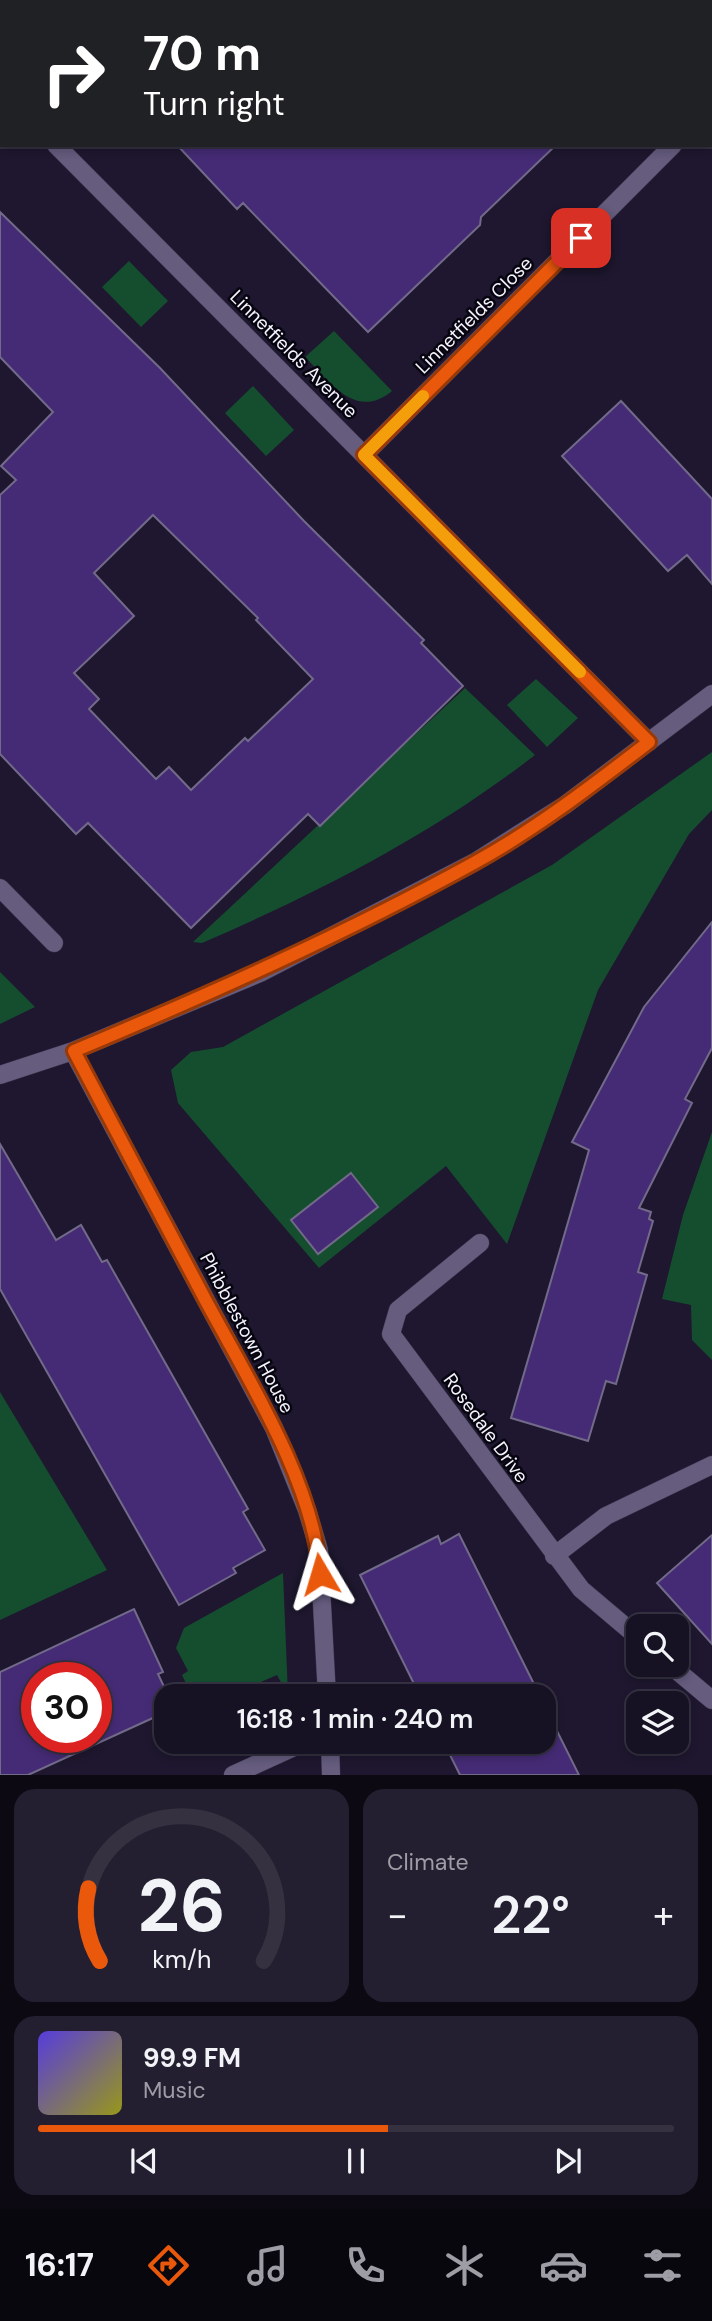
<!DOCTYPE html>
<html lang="en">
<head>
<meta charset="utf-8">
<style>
	body { margin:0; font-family:"DM Sans",sans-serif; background:#231f30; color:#f1f3f6; height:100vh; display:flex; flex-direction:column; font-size:26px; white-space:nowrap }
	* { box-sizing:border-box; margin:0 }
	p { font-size:23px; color:#9e9da6 }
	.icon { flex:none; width:38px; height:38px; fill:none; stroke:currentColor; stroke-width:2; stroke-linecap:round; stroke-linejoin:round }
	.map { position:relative; height:1775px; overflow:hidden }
	.panel { display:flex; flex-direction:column; gap:14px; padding:14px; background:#0c0913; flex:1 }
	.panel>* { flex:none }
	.top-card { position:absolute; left:0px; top:0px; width:712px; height:147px; box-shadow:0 4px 10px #0003,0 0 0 2px #353141; background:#202124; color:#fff; overflow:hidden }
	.buttons { position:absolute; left:626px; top:1614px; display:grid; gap:14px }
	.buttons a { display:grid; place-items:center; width:63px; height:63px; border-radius:14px; background:#161123; box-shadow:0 4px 10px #0003,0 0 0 2px #353141; font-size:35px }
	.speed { position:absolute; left:21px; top:1662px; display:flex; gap:14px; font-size:35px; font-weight:700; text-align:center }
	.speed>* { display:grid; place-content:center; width:91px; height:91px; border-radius:50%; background:#161123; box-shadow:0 4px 10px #0003,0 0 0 2px #353141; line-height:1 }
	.speed .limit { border:10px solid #d22; background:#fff; color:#111 }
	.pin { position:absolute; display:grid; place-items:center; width:60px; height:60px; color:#fff; margin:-30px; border-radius:14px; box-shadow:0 4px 10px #0006 }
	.me { position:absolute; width:77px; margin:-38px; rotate:353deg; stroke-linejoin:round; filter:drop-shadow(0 0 5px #0008) }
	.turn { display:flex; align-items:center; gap:24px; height:147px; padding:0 28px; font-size:32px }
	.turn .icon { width:91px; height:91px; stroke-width:2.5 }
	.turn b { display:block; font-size:49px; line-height:60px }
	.big { font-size:52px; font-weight:600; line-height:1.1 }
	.panel .tile { flex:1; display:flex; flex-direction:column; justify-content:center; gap:10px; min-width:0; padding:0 24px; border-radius:21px; background:#231f30 }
	.panel .dial { align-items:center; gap:0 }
	.dial svg { height:182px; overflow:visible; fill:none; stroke:#353141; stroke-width:7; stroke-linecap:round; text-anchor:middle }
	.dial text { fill:#f1f3f6; stroke:none }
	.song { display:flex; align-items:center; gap:21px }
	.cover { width:84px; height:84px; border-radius:10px; background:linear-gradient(135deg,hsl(250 70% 55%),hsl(60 70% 35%)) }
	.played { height:7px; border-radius:4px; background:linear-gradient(90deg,#ea580c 55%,#353141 55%) }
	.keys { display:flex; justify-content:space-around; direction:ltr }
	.heat { display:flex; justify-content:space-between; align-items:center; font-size:38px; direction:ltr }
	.panel .tiles { flex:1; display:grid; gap:14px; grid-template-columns:1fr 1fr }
	.tile:last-child { grid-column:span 2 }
	.trip { position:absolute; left:154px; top:1684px; width:402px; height:70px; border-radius:21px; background:#161123; box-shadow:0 4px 10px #0003,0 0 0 2px #353141; font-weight:600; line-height:70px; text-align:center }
	.tabs { display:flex; height:112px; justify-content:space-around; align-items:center; background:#09070e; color:#9e9da6 }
	.tabs .icon { width:49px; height:49px }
	.tabs .active { color:#ea580c }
	.tabs b { font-size:32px; color:#f1f3f6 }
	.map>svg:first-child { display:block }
	.green { fill:#154e2f }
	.building { fill:#452b75; stroke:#726a89; stroke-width:2; fill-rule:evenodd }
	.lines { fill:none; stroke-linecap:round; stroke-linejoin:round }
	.minor-casing { stroke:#383148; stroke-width:19 }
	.minor { stroke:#655c7e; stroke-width:18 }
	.route-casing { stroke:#983908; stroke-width:18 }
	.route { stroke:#ea580c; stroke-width:12 }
	.slow { stroke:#f59e0b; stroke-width:12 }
	.labels { text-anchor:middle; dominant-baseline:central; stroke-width:5; stroke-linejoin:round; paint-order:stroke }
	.street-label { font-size:19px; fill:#f5f3fd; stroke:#07050f }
</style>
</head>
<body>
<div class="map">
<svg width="712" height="1775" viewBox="0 0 712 1775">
	<rect width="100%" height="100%" fill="#1e172f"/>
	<path class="green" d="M 129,261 L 168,301 L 141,327 L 102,287 Z
		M 334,331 L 392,391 C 356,421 330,382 305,357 Z
		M 253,386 L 294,430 L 266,456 L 225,413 Z
		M 536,679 L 578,718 L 547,747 L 507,705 Z
		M 465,688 L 535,755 C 433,834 320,892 202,943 L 193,942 Z
		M 712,752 L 712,810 L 689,834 L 598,990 L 507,1244 L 446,1166 L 319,1268 L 178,1103 L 171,1070 L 191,1052 L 223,1047 L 552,865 Z
		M 0,972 L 35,1007 L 0,1024 Z
		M 712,1132 L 712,1360 L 692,1340 L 691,1305 L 662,1299 L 683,1215 Z
		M 0,1392 L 107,1570 L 0,1620 Z
		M 283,1573 L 288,1695 L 277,1675 L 229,1696 L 192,1696 L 182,1675 L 188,1671 L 176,1648 L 184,1628 Z"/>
	<path class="building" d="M 177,145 L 556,145 L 481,217 L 480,225 L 368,332 L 243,203 L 237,209 Z
		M 0,212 L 160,368 L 304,521 L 424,640 L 421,643 L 463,686 L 320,826 L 308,814 L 191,928 L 88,823 L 76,834 L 0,754 L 0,495 L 16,480 L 1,466 L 53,412 L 0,357 ZM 153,515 L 258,618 L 256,620 L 313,679 L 248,741 L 245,738 L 191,790 L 169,767 L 156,779 L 89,709 L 99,699 L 74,673 L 134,616 L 94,573 Z
		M 621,401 L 712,499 L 712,584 L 687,555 L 668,571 L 562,456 Z
		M 712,922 L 712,1048 L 685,1099 L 692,1103 L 639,1208 L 651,1212 L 649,1219 L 653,1221 L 638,1272 L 647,1275 L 616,1384 L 606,1381 L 588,1441 L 511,1418 L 589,1150 L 572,1142 L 644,1007 Z
		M 0,1144 L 56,1240 L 81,1225 L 102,1262 L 107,1260 L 248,1509 L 243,1512 L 265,1550 L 233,1568 L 236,1573 L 179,1605 L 0,1289 Z
		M 351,1173 L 378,1207 L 318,1254 L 291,1220 Z
		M 459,1534 L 540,1696 L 420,1696 L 360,1575 L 438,1536 L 441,1544 Z
		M 712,1535 L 712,1644 L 657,1583 Z
		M 134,1609 L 163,1672 L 158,1674 L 166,1691 L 166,1712 L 28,1775 L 0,1775 L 0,1672 ZM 37,1678 L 96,1678 L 96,1738 L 37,1738 Z
		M 544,1705 L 579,1775 L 460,1775 L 443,1741 L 544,1741 Z"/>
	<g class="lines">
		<g class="minor-casing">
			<path id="minor" d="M 82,2 L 84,0
				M 0,89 L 2,91
				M 56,145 L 649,742
				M 364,455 L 673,145
				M 0,888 L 54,943
				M 73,1051 L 274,1428 L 307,1510 L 319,1550 L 327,1696
				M 0,1075 L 73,1051 L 260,973 L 475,862 L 565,805 L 712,694
				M 480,1243 L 398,1310 L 391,1334 L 581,1589 L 639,1638
				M 554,1556 L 606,1516 L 712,1465
				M 669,1664 L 712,1700
				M 330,1741 L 331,1775
				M 233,1775 L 294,1747 L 320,1741"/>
		</g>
		<use href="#minor" class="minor"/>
	</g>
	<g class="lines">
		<g class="route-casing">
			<path id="route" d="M 320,1574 C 315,1485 248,1379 206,1301 C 161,1217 118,1134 74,1051 C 210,994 345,934 474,863 C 536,829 593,785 649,742 L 364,455 L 581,238"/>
		</g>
		<use href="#route" class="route"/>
		<path class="slow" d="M 423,396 L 364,455 L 580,672"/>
	</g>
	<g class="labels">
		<g class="street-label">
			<text transform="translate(474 315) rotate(-45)">Linnetfields Close</text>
			<text transform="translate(294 354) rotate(45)">Linnetfields Avenue</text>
			<text transform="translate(247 1333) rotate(62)">Phibblestown House</text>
			<text transform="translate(486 1428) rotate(54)">Rosedale Drive</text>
		</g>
	</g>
</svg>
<div class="buttons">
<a><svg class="icon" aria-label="search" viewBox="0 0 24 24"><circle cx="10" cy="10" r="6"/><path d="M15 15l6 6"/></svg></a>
<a><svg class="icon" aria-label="layers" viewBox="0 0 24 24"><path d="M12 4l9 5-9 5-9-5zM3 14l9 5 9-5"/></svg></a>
</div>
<div class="speed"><div class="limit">30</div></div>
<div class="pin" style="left:581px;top:238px;background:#d93025"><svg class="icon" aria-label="arrive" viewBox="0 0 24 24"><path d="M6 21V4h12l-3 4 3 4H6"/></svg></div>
<svg class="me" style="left:320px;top:1574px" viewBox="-20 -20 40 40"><path d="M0-17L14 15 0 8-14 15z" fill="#ea580c" stroke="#fff" stroke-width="4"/></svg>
<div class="trip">16:18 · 1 min · 240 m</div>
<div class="top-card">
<div class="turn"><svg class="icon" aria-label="right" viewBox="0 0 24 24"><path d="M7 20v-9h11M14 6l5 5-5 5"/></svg><div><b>70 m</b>Turn right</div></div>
</div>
</div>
<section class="panel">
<div class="tiles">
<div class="tile dial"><svg viewBox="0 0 100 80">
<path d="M14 69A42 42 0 1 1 86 69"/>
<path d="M14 69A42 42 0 0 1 9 37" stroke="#ea580c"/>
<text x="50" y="56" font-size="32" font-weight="700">26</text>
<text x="50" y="72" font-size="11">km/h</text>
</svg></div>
<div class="tile"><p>Climate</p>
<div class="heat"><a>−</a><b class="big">22°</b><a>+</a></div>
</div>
<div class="tile">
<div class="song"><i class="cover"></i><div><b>99.9 FM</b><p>Music</p></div></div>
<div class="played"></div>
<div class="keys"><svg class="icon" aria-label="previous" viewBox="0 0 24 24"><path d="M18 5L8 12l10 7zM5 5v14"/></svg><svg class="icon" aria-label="pause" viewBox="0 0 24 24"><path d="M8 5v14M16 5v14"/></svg><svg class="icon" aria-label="next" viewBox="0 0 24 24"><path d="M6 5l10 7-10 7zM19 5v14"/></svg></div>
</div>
</div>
</section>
<nav class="tabs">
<b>16:17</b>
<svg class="icon active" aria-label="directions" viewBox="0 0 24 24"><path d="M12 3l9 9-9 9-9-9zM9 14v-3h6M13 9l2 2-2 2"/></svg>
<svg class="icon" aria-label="music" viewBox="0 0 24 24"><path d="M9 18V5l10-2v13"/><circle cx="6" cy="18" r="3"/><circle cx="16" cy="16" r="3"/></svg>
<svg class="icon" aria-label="phone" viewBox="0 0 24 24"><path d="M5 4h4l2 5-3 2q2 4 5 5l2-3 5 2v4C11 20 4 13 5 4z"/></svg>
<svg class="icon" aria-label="climate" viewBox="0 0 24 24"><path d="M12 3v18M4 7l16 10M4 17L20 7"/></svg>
<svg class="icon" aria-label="car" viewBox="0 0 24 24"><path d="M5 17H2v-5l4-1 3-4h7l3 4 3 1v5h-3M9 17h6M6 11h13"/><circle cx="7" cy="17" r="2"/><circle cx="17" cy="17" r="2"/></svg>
<svg class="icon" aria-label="filters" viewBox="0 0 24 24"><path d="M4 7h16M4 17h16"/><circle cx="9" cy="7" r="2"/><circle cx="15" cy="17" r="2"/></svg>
</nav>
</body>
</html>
